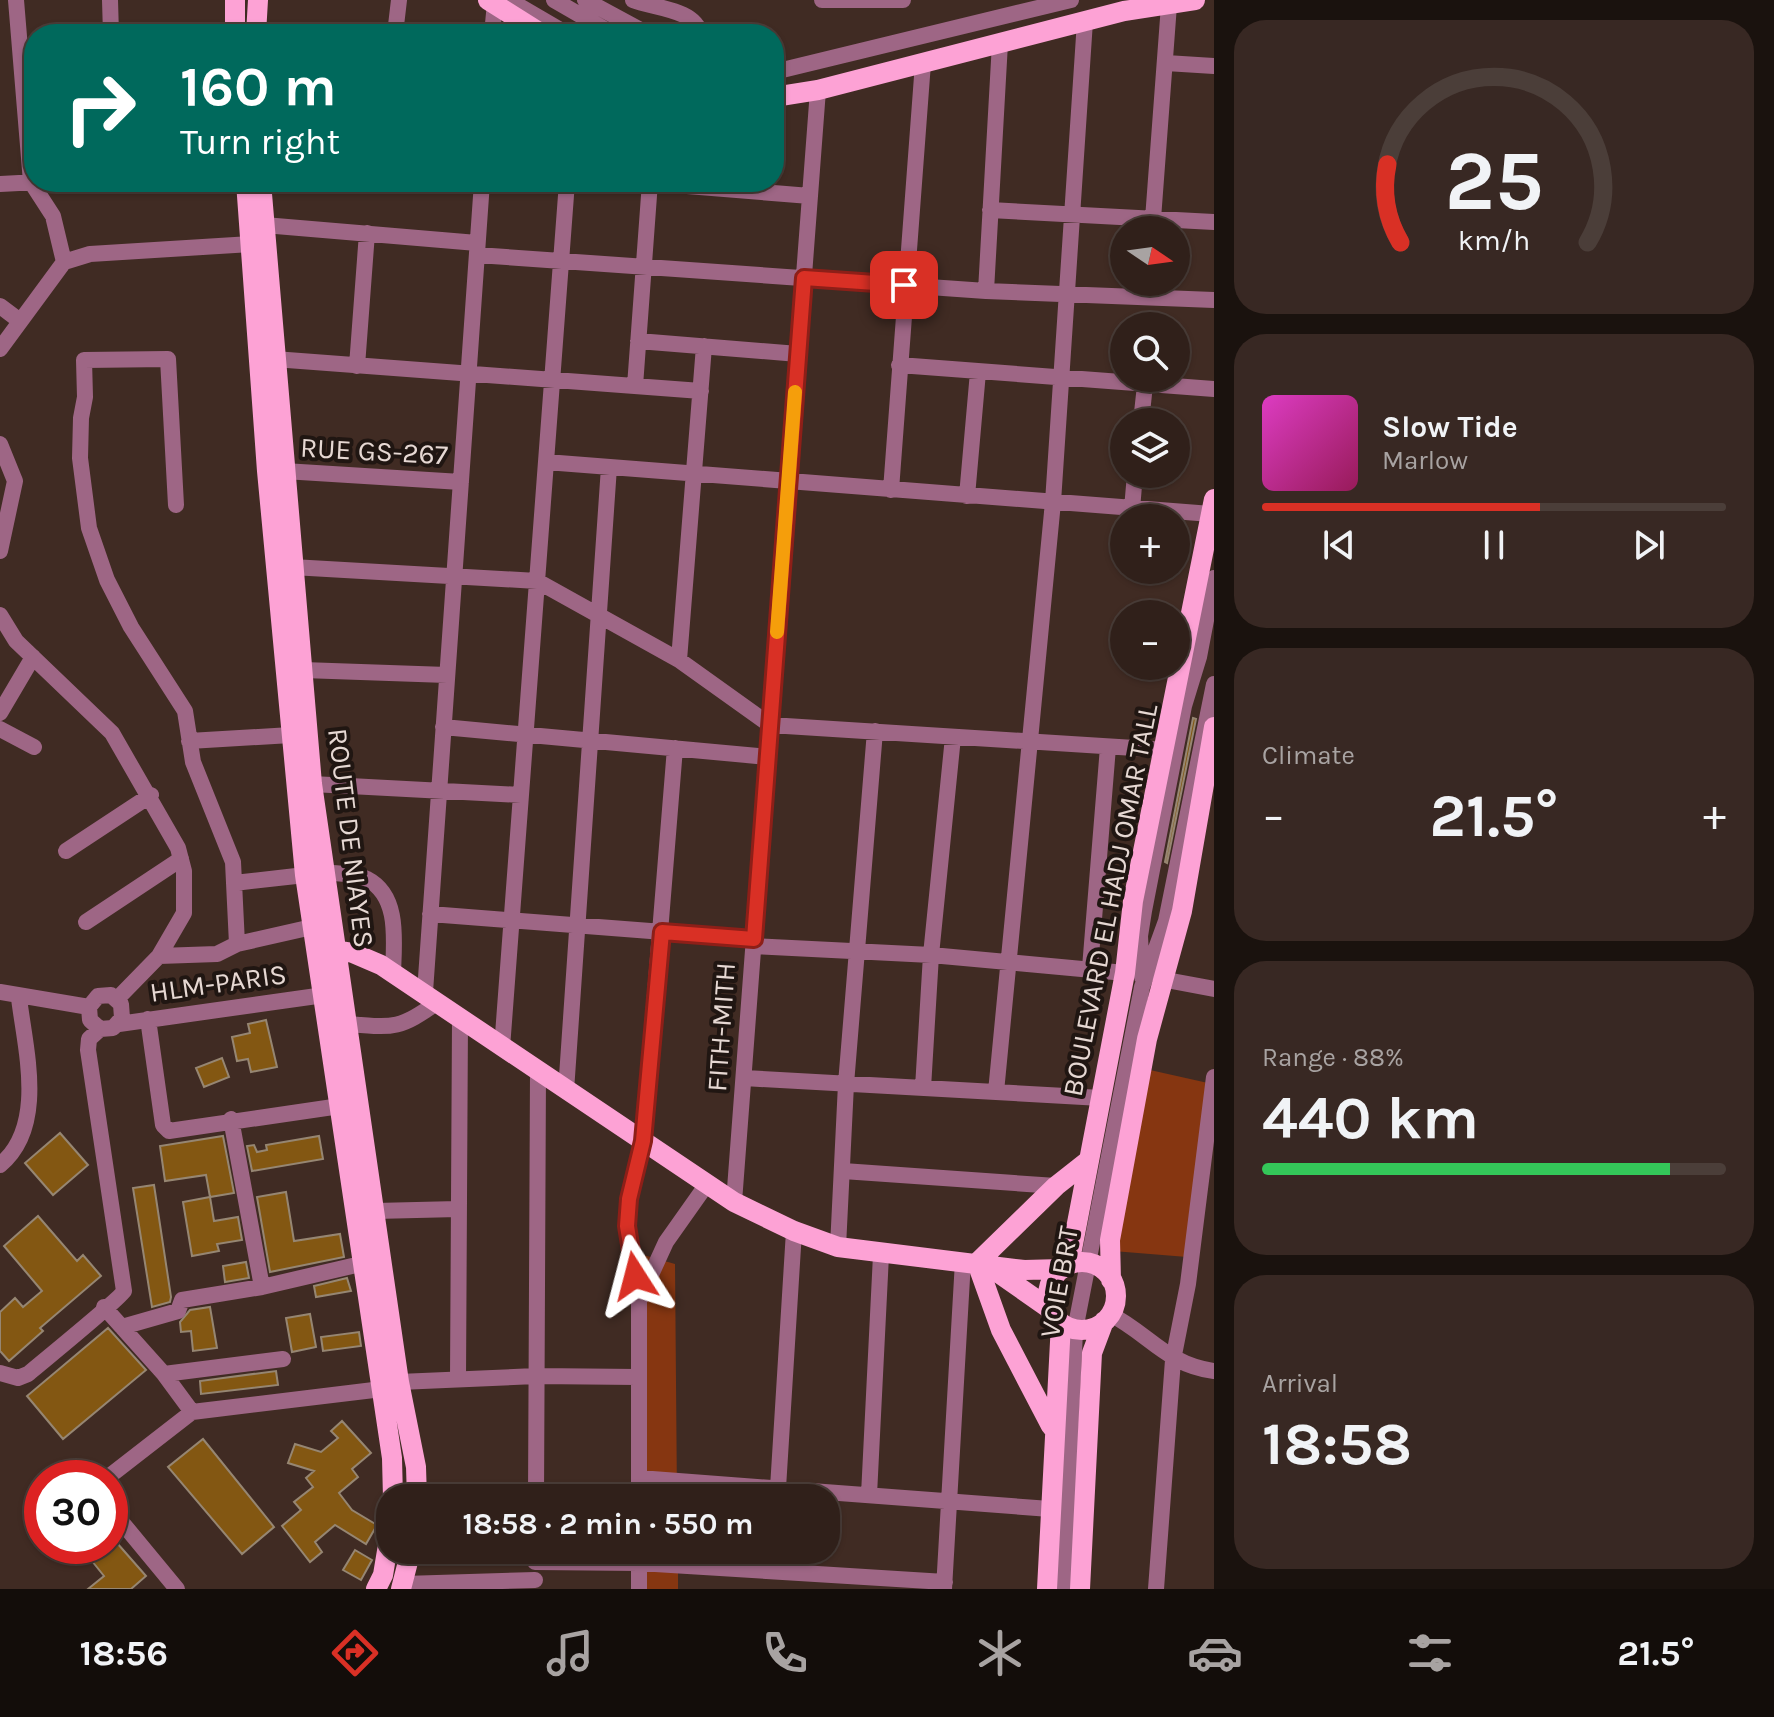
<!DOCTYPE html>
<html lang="en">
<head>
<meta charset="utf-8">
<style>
	body { margin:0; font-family:Karla,sans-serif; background:#382823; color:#f1f3f6; height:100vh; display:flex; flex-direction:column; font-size:30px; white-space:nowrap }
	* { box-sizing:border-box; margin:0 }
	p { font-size:26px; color:#a8a3a2 }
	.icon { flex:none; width:44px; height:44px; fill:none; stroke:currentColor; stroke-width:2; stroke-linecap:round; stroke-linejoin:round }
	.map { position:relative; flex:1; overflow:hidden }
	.details { display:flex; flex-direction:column; gap:20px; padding:20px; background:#1a120e; width:560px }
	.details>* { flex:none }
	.top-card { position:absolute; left:24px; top:24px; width:760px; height:168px; border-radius:32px; box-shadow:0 2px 6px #0004,0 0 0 2px #4b3e39; background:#00695c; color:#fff; overflow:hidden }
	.needle { width:52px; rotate:103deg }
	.controls { position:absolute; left:1110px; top:216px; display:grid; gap:16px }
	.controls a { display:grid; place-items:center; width:80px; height:80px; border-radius:50%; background:#30201a; box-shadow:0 2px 6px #0004,0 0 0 2px #4b3e39; font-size:40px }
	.speed { position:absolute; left:24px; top:1460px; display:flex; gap:16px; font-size:40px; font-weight:700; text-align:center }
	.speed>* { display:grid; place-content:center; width:104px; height:104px; border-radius:50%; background:#30201a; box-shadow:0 2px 6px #0004,0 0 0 2px #4b3e39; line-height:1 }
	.speed .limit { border:12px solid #d22; background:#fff; color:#111 }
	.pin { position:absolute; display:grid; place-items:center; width:68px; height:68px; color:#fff; margin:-34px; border-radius:16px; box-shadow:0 4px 12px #0006 }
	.me { position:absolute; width:88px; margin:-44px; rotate:351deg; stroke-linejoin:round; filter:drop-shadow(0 0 6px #0008) }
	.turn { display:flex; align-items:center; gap:28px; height:168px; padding:0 24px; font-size:36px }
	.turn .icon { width:104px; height:104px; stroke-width:2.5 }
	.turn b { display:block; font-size:56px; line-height:68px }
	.big { font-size:60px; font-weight:700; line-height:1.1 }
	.details .widget { flex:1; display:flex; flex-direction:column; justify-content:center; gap:12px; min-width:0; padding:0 28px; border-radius:32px; background:#382823 }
	.details .dial { align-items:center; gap:0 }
	.dial svg { height:208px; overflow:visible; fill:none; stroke:#4b3e39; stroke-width:7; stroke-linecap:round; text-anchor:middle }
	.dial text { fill:#f1f3f6; stroke:none }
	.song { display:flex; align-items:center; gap:24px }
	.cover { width:96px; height:96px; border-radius:12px; background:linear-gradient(135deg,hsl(310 70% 55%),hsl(330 70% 35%)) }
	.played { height:8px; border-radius:4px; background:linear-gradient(90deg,#d93025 60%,#4b3e39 60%) }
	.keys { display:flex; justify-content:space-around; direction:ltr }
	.heat { display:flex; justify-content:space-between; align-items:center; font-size:44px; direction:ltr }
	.charge { height:12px; border-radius:6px; background:linear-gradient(90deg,#34c759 88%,#4b3e39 0) }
	.trip { position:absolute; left:376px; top:1484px; width:464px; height:80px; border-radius:32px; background:#30201a; box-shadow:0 2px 6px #0004,0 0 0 2px #4b3e39; font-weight:700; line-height:80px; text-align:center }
	.dock { display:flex; height:128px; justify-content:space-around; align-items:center; background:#130d0a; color:#a8a3a2 }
	.dock .icon { width:56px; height:56px }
	.dock .on { color:#d93025 }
	.dock b { font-size:36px; color:#f1f3f6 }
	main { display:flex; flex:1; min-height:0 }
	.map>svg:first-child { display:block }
	.green { fill:#863611 }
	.building { fill:#835712; stroke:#968672; stroke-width:2 }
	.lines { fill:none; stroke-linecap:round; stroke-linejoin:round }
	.minor { stroke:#9e6685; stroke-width:16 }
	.major { stroke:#fda2d5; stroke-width:20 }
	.route-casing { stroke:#8d1f18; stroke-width:20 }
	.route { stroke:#d93025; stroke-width:14 }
	.slow { stroke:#f59e0b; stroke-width:14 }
	.labels { text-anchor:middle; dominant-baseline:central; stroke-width:8; stroke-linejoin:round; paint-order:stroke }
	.street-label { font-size:28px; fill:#e6d8d3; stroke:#201612 }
</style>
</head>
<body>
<main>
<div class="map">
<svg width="1214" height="1589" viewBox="0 0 1214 1589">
	<rect width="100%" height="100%" fill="#402b23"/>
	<path class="green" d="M 1150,1070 L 1208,1083 L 1187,1257 L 1113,1251 Z
		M 633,1252 L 675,1264 L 677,1498 L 637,1498 Z
		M 638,1550 L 678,1550 L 678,1589 L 638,1589 Z"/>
	<path class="building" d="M 1193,718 L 1196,719 L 1167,863 L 1165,862 Z
		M 266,1020 L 277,1067 L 251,1072 L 248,1059 L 237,1061 L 232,1037 L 250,1033 L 248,1024 Z
		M 222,1058 L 229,1077 L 204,1087 L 196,1068 Z
		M 60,1133 L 88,1165 L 53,1195 L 25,1163 Z
		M 223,1136 L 234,1193 L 210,1197 L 206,1175 L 165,1181 L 160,1146 Z
		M 319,1136 L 323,1159 L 252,1171 L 247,1146 L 254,1145 L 257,1152 L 267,1150 L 266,1145 Z
		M 154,1185 L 171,1297 L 170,1302 L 152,1307 L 133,1188 Z
		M 286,1192 L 294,1241 L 340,1234 L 344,1257 L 270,1272 L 257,1197 Z
		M 210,1197 L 214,1221 L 238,1217 L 242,1240 L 217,1244 L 219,1251 L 192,1256 L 183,1202 Z
		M 38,1216 L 77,1261 L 83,1255 L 101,1276 L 40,1328 L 43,1331 L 9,1361 L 0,1351 L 0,1312 L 15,1298 L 23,1307 L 42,1291 L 4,1246 Z
		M 246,1262 L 249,1278 L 225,1282 L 223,1266 Z
		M 347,1278 L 351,1291 L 316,1297 L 314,1286 Z
		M 210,1307 L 217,1348 L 193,1351 L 191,1331 L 181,1332 L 180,1322 L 190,1310 Z
		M 310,1314 L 316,1347 L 292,1352 L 286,1318 Z
		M 108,1328 L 146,1370 L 63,1439 L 27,1396 Z
		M 359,1332 L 361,1346 L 323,1351 L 321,1337 Z
		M 276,1371 L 278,1385 L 201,1394 L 200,1381 Z
		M 342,1421 L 371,1453 L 352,1469 L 358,1477 L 339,1493 L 352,1510 L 377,1525 L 366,1544 L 335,1525 L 315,1542 L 322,1552 L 310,1562 L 282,1526 L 301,1510 L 294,1502 L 313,1487 L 306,1478 L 314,1471 L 288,1463 L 295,1444 L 321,1452 L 338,1438 L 331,1431 Z
		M 203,1439 L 274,1527 L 242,1554 L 168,1467 Z
		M 110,1535 L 146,1576 L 131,1589 L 88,1589 L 104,1576 L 80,1546 L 110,1546 Z
		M 355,1550 L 372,1560 L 361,1580 L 343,1570 Z"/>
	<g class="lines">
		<path class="minor" d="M 16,0 L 31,182 L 53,216 L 64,262
			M 110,0 L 111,34
			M 509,0 L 567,34
			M 554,0 L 613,34
			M 585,0 L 648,34
			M 633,0 C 653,8 696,9 700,34
			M 822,0 L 903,0
			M 395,34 L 399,0
			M 492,34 L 495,3
			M 1166,63 L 1214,66
			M 774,72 L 1071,0
			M 650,183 L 810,196
			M 0,184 L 38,182
			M 990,210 L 1214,222
			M 1153,219 L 1169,5
			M 264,225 L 477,243
			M 477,255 L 986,291 L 1214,300
			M 986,291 L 1000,43
			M 0,306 L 20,321
			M 638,341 L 798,354
			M 0,349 L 64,262 L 90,254 L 251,244
			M 274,359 L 701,391
			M 899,365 L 1214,389
			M 357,366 L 367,233
			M 635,386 L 650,182
			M 1141,422 L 1145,385
			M 0,444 L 15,481 L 0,551
			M 546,462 L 1211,514
			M 284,471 L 461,482
			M 891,490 L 923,63
			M 967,496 L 978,372
			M 1132,509 L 1135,474
			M 292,567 L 537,581 L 679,660 L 770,725 L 1166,750
			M 0,615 L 16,641 L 112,733 L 178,848 L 184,871 L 184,913 L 159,956 L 117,999
			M 679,660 L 704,346
			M 303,670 L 447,675
			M 0,713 L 33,657
			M 443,727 L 768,757
			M 0,729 L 34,747
			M 189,741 L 291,735
			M 312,784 L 521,795
			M 66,851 L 151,795
			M 323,872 C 336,874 355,873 367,879 C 400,896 394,941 393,973
			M 234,883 L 305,875
			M 430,914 L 754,939
			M 86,922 L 181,859
			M 237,944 L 312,927
			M 754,946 L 931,955 L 1125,973
			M 159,956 L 217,954 L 237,944 L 233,862 L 193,762 L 185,711 L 131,627 L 107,580 L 89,528 L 80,458 L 81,418 L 85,397 L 84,360 L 168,359 L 176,505
			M 1090,968 L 1108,747
			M 1142,977 L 1140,936 L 1144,911 L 1184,706 L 1199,657 L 1214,578
			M 1161,979 L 1214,989
			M 0,992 L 89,1007
			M 425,992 L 482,182
			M 148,1019 L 163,1125 L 169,1131 L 340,1106
			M 119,1024 L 324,995
			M 349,1024 C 395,1028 399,1029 438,1002
			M 502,1048 L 567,182
			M 744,1078 L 1101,1098
			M 923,1088 L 931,955 L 953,737
			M 566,1091 L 609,467
			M 996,1092 L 1053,502 L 1085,21
			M 231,1119 L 262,1287
			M 0,1165 C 47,1126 25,1049 19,998
			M 843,1171 L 1056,1186
			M 734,1202 L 818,90
			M 375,1211 L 458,1209
			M 838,1247 L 846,1084 L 875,731
			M 639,1301 L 666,1242 L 707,1184
			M 104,1307 L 164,1374 L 192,1412 L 382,1389
			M 1110,1314 C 1149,1334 1167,1365 1214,1371
			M 122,1327 L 178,1311 L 182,1300 L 262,1287 L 365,1263
			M 0,1373 L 18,1378 L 28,1374 C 42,1362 120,1299 124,1291 L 88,1050 L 89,1039 L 100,1029 L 113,1028 L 122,1018 L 121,1004 L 111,995 L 98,996 L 89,1007 L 90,1020 L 100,1029
			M 164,1374 L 283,1359
			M 458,1379 L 460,1019
			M 399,1382 L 536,1376 L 637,1377
			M 107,1478 L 192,1412
			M 639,1478 L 1050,1509
			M 778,1488 L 794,1231
			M 869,1495 L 881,1255
			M 536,1498 L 538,1072
			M 639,1498 L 639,1301 L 627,1226 L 629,1199 L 643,1141 L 675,748
			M 110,1508 L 177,1589
			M 535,1562 L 639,1563 L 945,1582
			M 404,1584 L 535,1580
			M 639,1589 L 639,1550
			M 944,1589 L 963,1261
			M 1064,1589 L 1075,1330 L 1142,987 L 1166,921 L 1214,684
			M 1156,1589 L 1173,1360 L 1188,1284 L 1214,1077"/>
		<path class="major" d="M 235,0 L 235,34
			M 488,0 L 542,34
			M 256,34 L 258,0
			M 774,97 L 818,90 L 1124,11 L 1195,0
			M 246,182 L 267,471 L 305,875 L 392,1458 L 393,1498
			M 261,182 L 312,784 L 399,1382 L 416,1467 L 417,1498
			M 324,948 L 353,953 L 381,965 L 734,1202 L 794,1231 L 838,1247 L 1024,1270 L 1062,1269
			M1048 1296a34 34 0 1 1 68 0a34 34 0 1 1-68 0Z
			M 977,1263 L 1001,1330 L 1051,1426
			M 977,1263 L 1056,1186 L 1089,1160
			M 1069,1265 L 1125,973 L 1133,901 L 1214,499
			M 990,1267 L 1050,1309
			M 1111,1280 L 1110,1240 L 1115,1213 L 1147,1039 L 1182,911 L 1214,727
			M 376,1589 L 383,1575 L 390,1533
			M 401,1589 L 411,1550
			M 1047,1589 L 1061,1323
			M 1080,1589 L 1092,1353 L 1104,1321"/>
	</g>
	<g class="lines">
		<g class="route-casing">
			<path id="route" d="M 635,1276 L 627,1226 L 629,1199 L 643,1141 L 662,932 L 754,939 L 804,278 L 904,285"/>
		</g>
		<use href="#route" class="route"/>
		<path class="slow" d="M 777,632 L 795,392"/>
	</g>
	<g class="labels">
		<g class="street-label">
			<text transform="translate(374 451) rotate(3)">RUE GS-267</text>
			<text transform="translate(351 838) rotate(83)">ROUTE DE NIAYES</text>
			<text transform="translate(1110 900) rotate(-79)">BOULEVARD EL HADJ OMAR TALL</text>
			<text transform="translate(218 983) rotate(-8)">HLM-PARIS</text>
			<text transform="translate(721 1027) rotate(-86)">FITH-MITH</text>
			<text transform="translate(1059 1282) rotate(-80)">VOIE BRT</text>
		</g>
	</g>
</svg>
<div class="controls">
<a><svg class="needle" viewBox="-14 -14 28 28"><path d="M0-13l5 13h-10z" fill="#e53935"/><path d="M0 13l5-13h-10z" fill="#a8a3a2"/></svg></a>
<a><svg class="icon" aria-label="search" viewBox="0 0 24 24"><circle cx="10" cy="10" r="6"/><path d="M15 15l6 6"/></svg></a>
<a><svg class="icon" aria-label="layers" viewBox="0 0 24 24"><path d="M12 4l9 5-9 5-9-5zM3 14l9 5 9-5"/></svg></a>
<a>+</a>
<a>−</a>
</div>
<div class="speed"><div class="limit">30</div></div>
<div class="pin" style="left:904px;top:285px;background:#d93025"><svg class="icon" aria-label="arrive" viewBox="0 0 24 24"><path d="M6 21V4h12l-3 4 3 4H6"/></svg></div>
<svg class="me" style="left:635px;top:1276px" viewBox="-20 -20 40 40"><path d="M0-17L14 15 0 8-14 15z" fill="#d93025" stroke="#fff" stroke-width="4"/></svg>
<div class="trip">18:58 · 2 min · 550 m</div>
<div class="top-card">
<div class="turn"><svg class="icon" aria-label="right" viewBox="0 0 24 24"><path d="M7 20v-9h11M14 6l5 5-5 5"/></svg><div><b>160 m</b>Turn right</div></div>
</div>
</div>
<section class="details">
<div class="widget dial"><svg viewBox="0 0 100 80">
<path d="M14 69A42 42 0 1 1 86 69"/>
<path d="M14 69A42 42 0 0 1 9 39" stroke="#d93025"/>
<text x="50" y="56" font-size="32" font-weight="700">25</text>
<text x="50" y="72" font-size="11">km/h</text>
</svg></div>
<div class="widget">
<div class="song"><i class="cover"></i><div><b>Slow Tide</b><p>Marlow</p></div></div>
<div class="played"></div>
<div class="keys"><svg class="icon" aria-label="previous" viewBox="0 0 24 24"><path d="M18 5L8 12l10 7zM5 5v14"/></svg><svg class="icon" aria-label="pause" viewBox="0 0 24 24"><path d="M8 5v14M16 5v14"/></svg><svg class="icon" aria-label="next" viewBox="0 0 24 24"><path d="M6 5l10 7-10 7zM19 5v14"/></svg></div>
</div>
<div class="widget"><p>Climate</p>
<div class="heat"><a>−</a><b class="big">21.5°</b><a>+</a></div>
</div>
<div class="widget"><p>Range · 88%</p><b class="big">440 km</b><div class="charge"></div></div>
<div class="widget"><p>Arrival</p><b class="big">18:58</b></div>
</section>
</main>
<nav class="dock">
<b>18:56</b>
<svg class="icon on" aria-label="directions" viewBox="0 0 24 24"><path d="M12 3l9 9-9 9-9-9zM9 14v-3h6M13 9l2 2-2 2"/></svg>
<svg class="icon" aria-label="music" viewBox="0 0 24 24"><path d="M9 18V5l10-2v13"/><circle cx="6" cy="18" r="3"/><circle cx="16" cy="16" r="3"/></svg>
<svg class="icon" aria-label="phone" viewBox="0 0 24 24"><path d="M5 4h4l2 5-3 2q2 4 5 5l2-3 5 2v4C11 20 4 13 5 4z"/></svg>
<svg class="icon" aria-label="climate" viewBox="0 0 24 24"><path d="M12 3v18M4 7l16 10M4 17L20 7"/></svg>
<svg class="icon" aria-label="car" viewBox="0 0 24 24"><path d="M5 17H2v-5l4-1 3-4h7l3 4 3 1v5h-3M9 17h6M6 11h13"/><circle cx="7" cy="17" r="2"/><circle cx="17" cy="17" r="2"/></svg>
<svg class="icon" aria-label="filters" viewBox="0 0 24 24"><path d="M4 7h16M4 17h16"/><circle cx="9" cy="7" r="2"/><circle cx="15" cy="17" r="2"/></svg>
<b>21.5°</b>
</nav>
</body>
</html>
